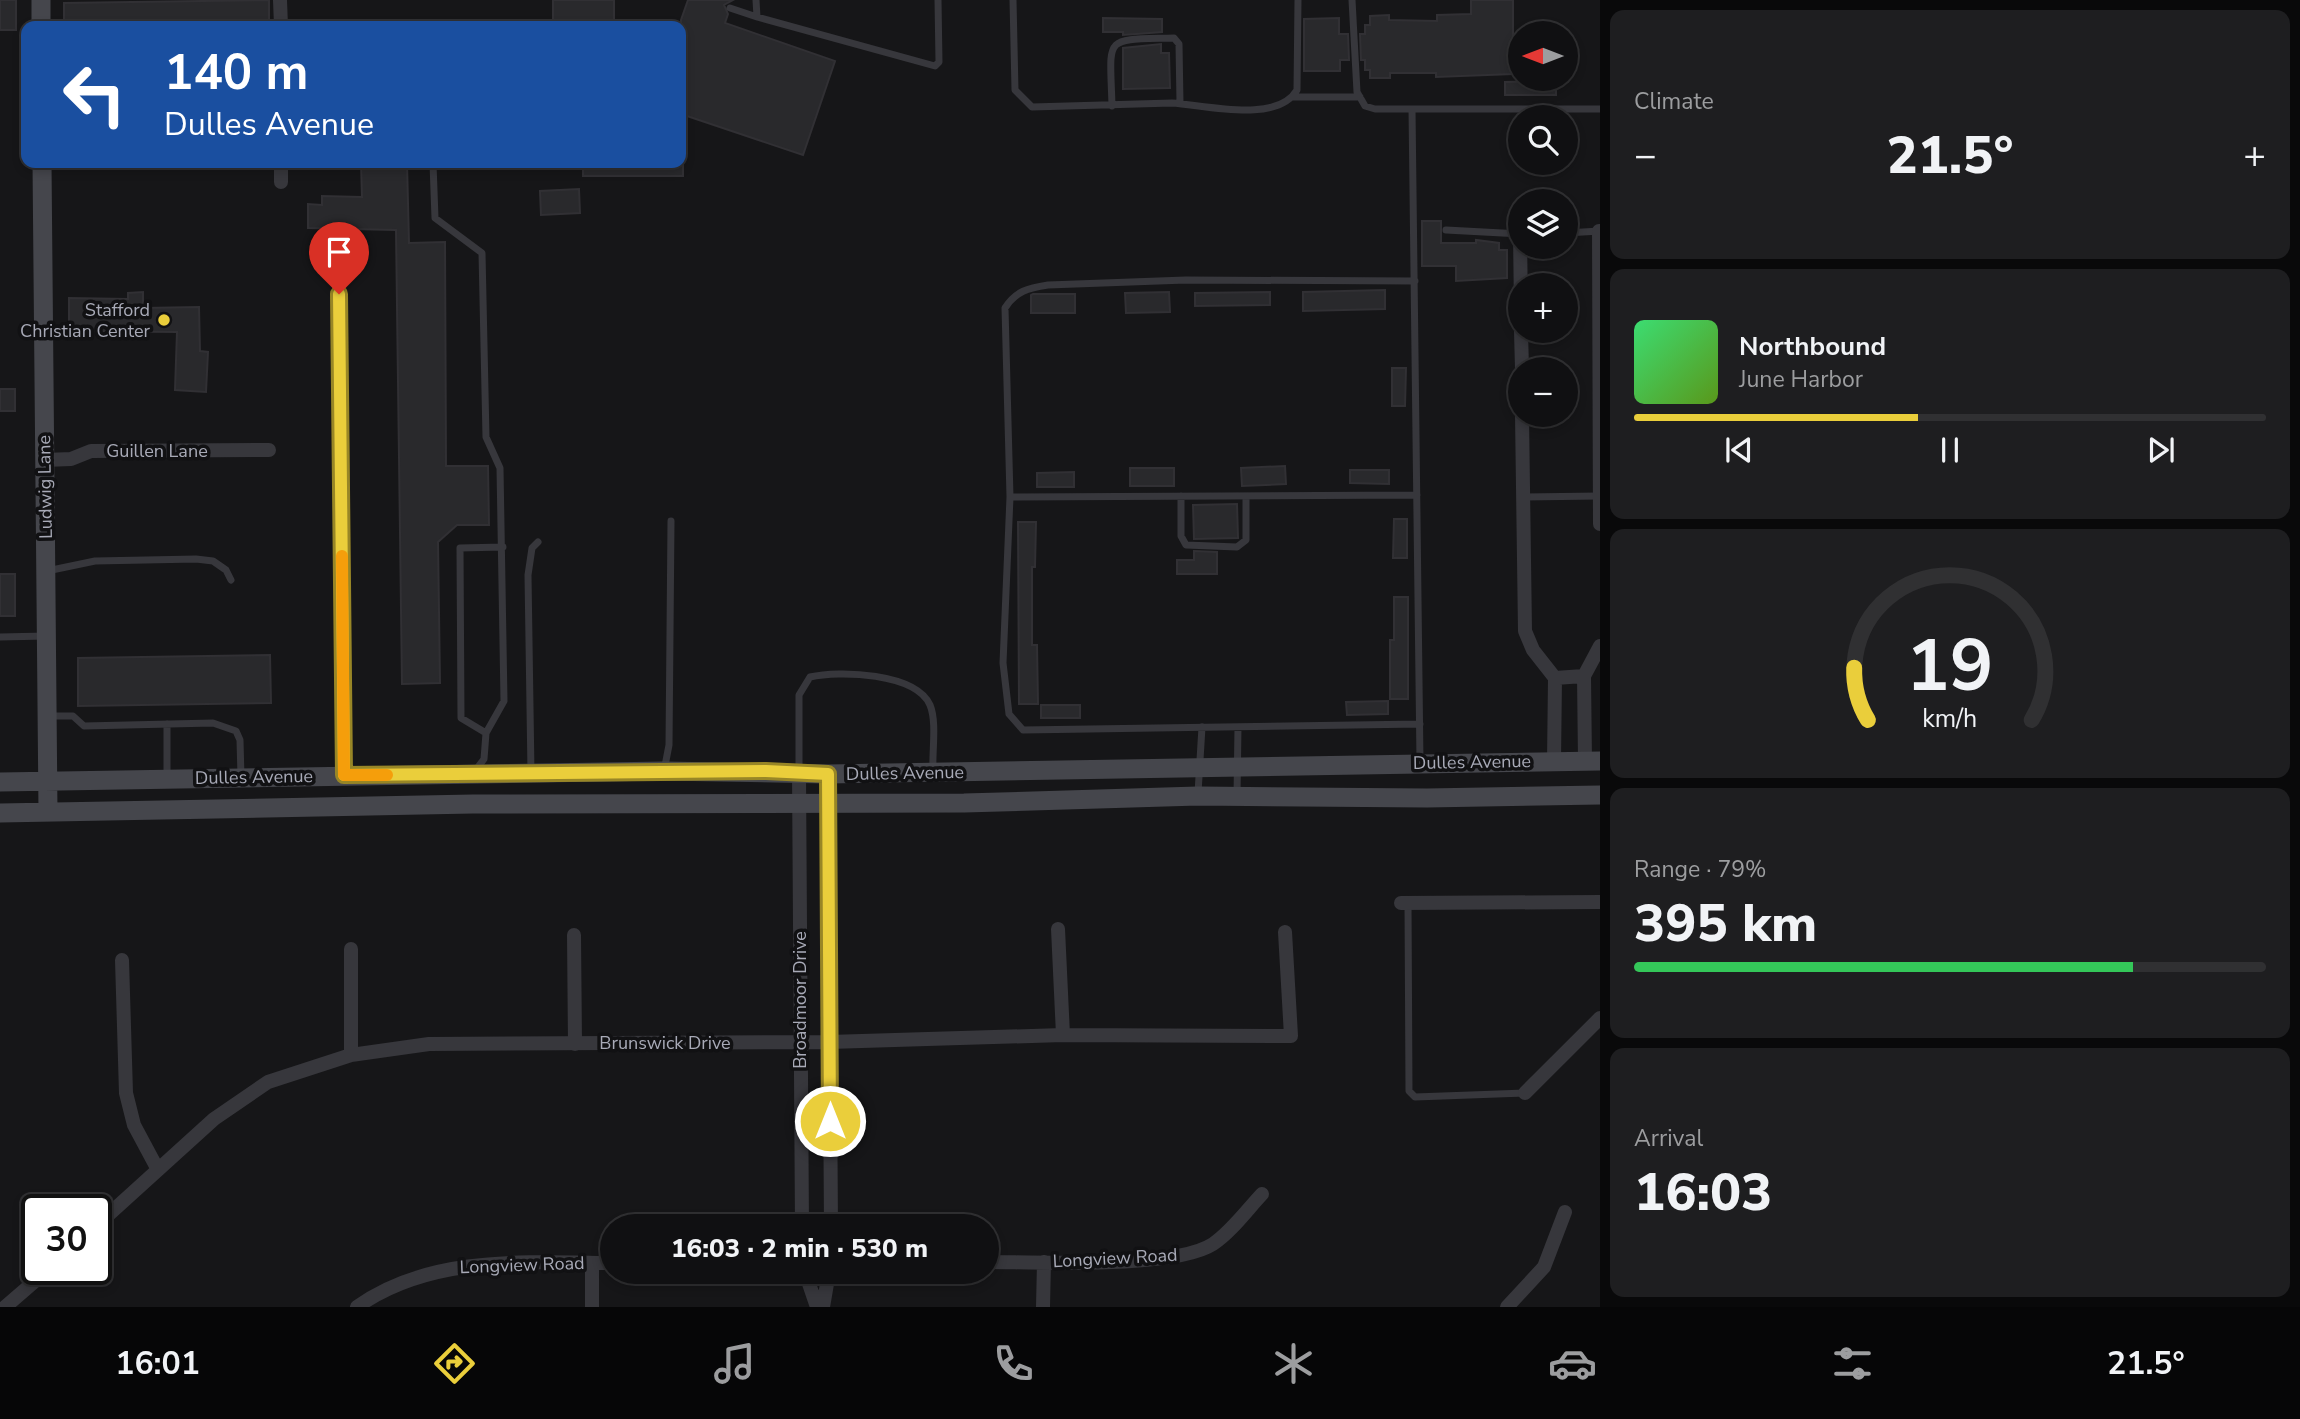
<!DOCTYPE html>
<html lang="en">
<head>
<meta charset="utf-8">
<style>
	body { margin:0; font-family:"Nunito Sans",sans-serif; background:#1e1e20; color:#f1f3f6; height:100vh; display:flex; flex-direction:column; font-size:26px; white-space:nowrap }
	* { box-sizing:border-box; margin:0 }
	p { font-size:23px; color:#9c9d9f }
	.icon { flex:none; width:38px; height:38px; fill:none; stroke:currentColor; stroke-width:2; stroke-linecap:round; stroke-linejoin:round }
	.map { position:relative; flex:1; overflow:hidden }
	.side { display:flex; flex-direction:column; gap:10px; padding:10px; background:#09090a; width:700px }
	.side>* { flex:none }
	.banner { position:absolute; left:21px; top:21px; width:665px; height:147px; border-radius:14px; box-shadow:0 4px 10px #0003,0 0 0 2px #303032; background:#1a4fa0; color:#fff; overflow:hidden }
	.needle { width:46px; rotate:270deg }
	.buttons { position:absolute; left:1508px; top:21px; display:grid; gap:14px }
	.buttons a { display:grid; place-items:center; width:70px; height:70px; border-radius:50%; background:#101012; box-shadow:0 4px 10px #0003,0 0 0 2px #303032; font-size:35px }
	.speed { position:absolute; left:21px; top:1194px; display:flex; gap:14px; font-size:35px; font-weight:700; text-align:center }
	.speed>* { display:grid; place-content:center; width:91px; height:91px; border-radius:50%; background:#101012; box-shadow:0 4px 10px #0003,0 0 0 2px #303032; line-height:1 }
	.speed .limit { border:4px solid #111; border-radius:10px; background:#fff; color:#111 }
	.pin { position:absolute; display:grid; place-items:center; width:60px; height:60px; color:#fff; margin:-72px -30px; border-radius:50% 50% 50% 0; rotate:-45deg; box-shadow:0 0 7px #0007 }
	.pin .icon { rotate:45deg }
	.me { position:absolute; width:77px; margin:-38px; rotate:0deg; stroke-linejoin:round; filter:drop-shadow(0 0 5px #0008) }
	.turn { display:flex; align-items:center; gap:24px; height:147px; padding:0 28px; font-size:32px }
	.turn .icon { width:91px; height:91px; stroke-width:2.5 }
	.turn b { display:block; font-size:49px; line-height:60px }
	.big { font-size:52px; font-weight:800; line-height:1.1 }
	.side .tile { flex:1; display:flex; flex-direction:column; justify-content:center; gap:10px; min-width:0; padding:0 24px; border-radius:14px; background:#1e1e20 }
	.side .dial { align-items:center; gap:0 }
	.dial svg { height:182px; overflow:visible; fill:none; stroke:#303032; stroke-width:7; stroke-linecap:round; text-anchor:middle }
	.dial text { fill:#f1f3f6; stroke:none }
	.song { display:flex; align-items:center; gap:21px }
	.cover { width:84px; height:84px; border-radius:10px; background:linear-gradient(135deg,hsl(140 70% 55%),hsl(90 70% 35%)) }
	.played { height:7px; border-radius:4px; background:linear-gradient(90deg,#eace3b 45%,#303032 45%) }
	.keys { display:flex; justify-content:space-around; direction:ltr }
	.heat { display:flex; justify-content:space-between; align-items:center; font-size:38px; direction:ltr }
	.charge { height:10px; border-radius:5px; background:linear-gradient(90deg,#34c759 79%,#303032 0) }
	.trip { position:absolute; left:600px; top:1214px; width:399px; height:70px; border-radius:35px; background:#101012; box-shadow:0 4px 10px #0003,0 0 0 2px #303032; font-weight:800; line-height:70px; text-align:center }
	.dock { display:flex; height:112px; justify-content:space-around; align-items:center; background:#060607; color:#9c9d9f }
	.dock .icon { width:49px; height:49px }
	.dock .active { color:#eace3b }
	.dock b { font-size:32px; color:#f1f3f6 }
	main { display:flex; flex:1; min-height:0 }
	.map>svg:first-child { display:block }
	.building { fill:#29292c; stroke:#313034; stroke-width:2 }
	.lines { fill:none; stroke-linecap:round; stroke-linejoin:round }
	.lane { stroke:#37373c; stroke-width:7 }
	.street { stroke:#37373c; stroke-width:14 }
	.secondary { stroke:#45464c; stroke-width:19 }
	.route-casing { stroke:#988626; stroke-width:18 }
	.route { stroke:#eace3b; stroke-width:12 }
	.slow { stroke:#f59e0b; stroke-width:12 }
	.poi-dot { fill:#eace3b; stroke:#111113; stroke-width:2.5 }
	.labels { text-anchor:middle; dominant-baseline:central; stroke-width:7; stroke-linejoin:round; paint-order:stroke }
	.poi-label { font-size:18px; fill:#a8aab7; stroke:#111113; text-anchor:end }
	.street-label { font-size:18px; fill:#a8aab7; stroke:#111113 }
</style>
</head>
<body>
<main>
<div class="map">
<svg width="1600" height="1307" viewBox="0 0 1600 1307">
	<rect width="100%" height="100%" fill="#161618"/>
	<path class="building" d="M 0,0 L 16,0 L 16,30 L 0,30 Z
		M 269,0 L 269,23 L 64,26 L 64,3 Z
		M 553,0 L 614,0 L 614,26 L 553,26 Z
		M 688,0 L 733,0 L 724,5 L 728,14 L 725,23 L 835,61 L 803,155 L 681,114 L 681,20 Z
		M 1471,0 L 1513,0 L 1513,74 L 1436,77 L 1436,73 L 1390,73 L 1390,78 L 1370,78 L 1370,70 L 1365,70 L 1365,60 L 1361,60 L 1360,34 L 1365,34 L 1365,25 L 1370,25 L 1370,16 L 1389,15 L 1389,20 L 1437,21 L 1437,15 L 1471,14 Z
		M 1103,18 L 1162,19 L 1162,32 L 1123,35 L 1123,32 L 1103,32 Z
		M 1339,18 L 1339,34 L 1348,34 L 1349,60 L 1340,60 L 1340,71 L 1304,71 L 1304,19 Z
		M 1161,44 L 1161,53 L 1169,53 L 1170,88 L 1123,89 L 1123,48 Z
		M 1556,81 L 1556,95 L 1505,95 L 1505,82 Z
		M 361,163 L 407,163 L 409,243 L 445,242 L 446,466 L 488,466 L 489,525 L 457,525 L 438,542 L 440,683 L 402,684 L 396,230 L 308,228 L 308,204 L 322,205 L 322,196 L 362,197 Z
		M 583,163 L 683,163 L 683,176 L 583,176 Z
		M 579,189 L 580,213 L 541,215 L 540,191 Z
		M 1422,221 L 1441,221 L 1441,243 L 1476,243 L 1476,240 L 1499,243 L 1499,250 L 1507,250 L 1507,278 L 1456,281 L 1456,266 L 1422,266 Z
		M 1385,290 L 1385,309 L 1303,311 L 1303,292 Z
		M 143,292 L 143,308 L 199,307 L 200,351 L 208,352 L 206,392 L 175,390 L 177,332 L 69,331 L 69,298 L 128,299 L 128,293 Z
		M 1169,292 L 1170,312 L 1126,313 L 1125,293 Z
		M 1270,292 L 1270,305 L 1195,306 L 1195,293 Z
		M 1033,294 L 1075,294 L 1075,313 L 1031,313 L 1031,295 Z
		M 1392,368 L 1406,368 L 1405,406 L 1392,406 Z
		M 0,389 L 15,389 L 15,411 L 0,411 Z
		M 1285,466 L 1286,484 L 1242,486 L 1241,468 Z
		M 1130,468 L 1174,468 L 1174,486 L 1130,486 Z
		M 1350,470 L 1389,470 L 1389,484 L 1350,483 Z
		M 1074,472 L 1074,487 L 1037,487 L 1037,473 Z
		M 1237,504 L 1238,538 L 1194,539 L 1193,505 Z
		M 1394,519 L 1407,519 L 1407,558 L 1393,558 Z
		M 1018,522 L 1036,522 L 1035,567 L 1032,567 L 1032,645 L 1037,645 L 1038,704 L 1019,704 Z
		M 1194,551 L 1217,552 L 1217,574 L 1177,574 L 1177,560 L 1194,560 Z
		M 0,574 L 15,574 L 15,616 L 0,616 Z
		M 1394,597 L 1408,597 L 1408,699 L 1390,699 L 1390,640 L 1394,640 Z
		M 270,655 L 271,703 L 78,706 L 78,658 Z
		M 1388,701 L 1388,714 L 1347,715 L 1346,702 Z
		M 1041,705 L 1080,705 L 1080,718 L 1041,718 Z"/>
	<g class="lines">
		<path class="lane" d="M 756,0 L 757,17 L 935,66 L 939,62 L 938,0
			M 1013,0 L 1015,90 L 1032,107 L 1172,103 C 1205,105 1277,124 1297,90 L 1298,0
			M 1352,0 L 1357,92 L 1365,106 L 1375,109 L 1600,109
			M 730,8 L 757,17
			M 1293,97 L 1360,97
			M 1112,106 C 1110,34 1102,40 1174,38 L 1179,44 L 1180,103
			M 1412,109 L 1420,762
			M 433,163 L 435,218 L 482,253 L 486,437 L 500,468 L 504,701 L 486,733 L 484,759 L 475,771
			M 1446,230 L 1521,234
			M 1566,233 L 1600,231
			M 1415,281 L 1186,280 L 1048,285 C 1028,288 1016,291 1005,308 L 1010,497 L 1003,663 L 1009,714 L 1023,730 L 1420,724
			M 1181,496 L 1181,536 L 1186,545 L 1237,547 L 1246,540 L 1246,496
			M 1010,497 L 1417,495
			M 1523,497 L 1599,496
			M 47,571 L 95,561 L 196,559 L 213,561 L 226,570 L 231,580
			M 0,637 L 46,636
			M 47,716 L 73,716 L 84,726 L 213,723 L 236,731 L 240,740 L 241,777
			M 167,724 L 167,778
			M 486,733 L 461,718 L 460,548 L 503,547
			M 664,771 L 669,745 L 671,521
			M 799,772 L 799,695 L 810,677 C 839,670 916,673 930,705 C 937,722 932,751 933,769
			M 531,773 L 528,575 L 532,548 L 538,542
			M 1198,793 L 1202,727
			M 1237,796 L 1238,727
			M 1408,903 L 1409,1091 L 1415,1097 L 1525,1093"/>
		<path class="street" d="M 280,0 L 281,26
			M 281,163 L 281,182
			M 1599,231 L 1600,524
			M 1520,234 L 1521,310
			M 339,268 L 344,775
			M 1521,331 L 1522,369
			M 1522,415 L 1525,631 L 1533,650 L 1555,678 L 1554,761
			M 45,460 L 71,459 L 91,451 L 269,450
			M 1555,678 L 1584,676
			M 1585,761 L 1584,676 L 1600,646
			M 799,773 L 802,1227
			M 828,774 L 831,1227
			M 1401,903 L 1600,902
			M 1058,929 L 1063,1035
			M 574,935 L 575,1044
			M 351,949 L 351,1055
			M 122,960 L 126,1093 L 134,1125 L 157,1168
			M 1525,1093 L 1600,1018
			M 96,1226 L 214,1119 L 268,1082 L 351,1055 L 429,1044 L 829,1042 L 1063,1035 L 1291,1036 L 1285,932
			M 987,1262 C 1036,1262 1175,1269 1213,1244 C 1231,1232 1247,1210 1262,1194
			M 592,1263 L 592,1307
			M 805,1272 L 817,1307
			M 5,1307 L 49,1269
			M 357,1307 C 429,1255 528,1262 612,1263
			M 823,1307 L 829,1272
			M 1043,1307 L 1044,1262
			M 1507,1307 L 1544,1267 L 1565,1212"/>
		<path class="secondary" d="M 41,0 L 41,26
			M 42,163 L 48,812
			M 0,782 L 664,771 L 828,774 L 1600,761
			M 0,813 L 473,804 L 964,803 L 1198,796 L 1427,798 L 1600,795"/>
	</g>
	<g class="lines">
		<g class="route-casing">
			<path id="route" d="M 339,294 L 344,775 L 766,771 L 828,774 L 830,1121"/>
		</g>
		<use href="#route" class="route"/>
		<path class="slow" d="M 342,556 L 344,775 L 387,775"/>
	</g>
	<circle class="poi-dot" cx="164" cy="320" r="7"/>
	<g class="labels">
		<g class="poi-label">
			<text x="150" y="310">Stafford<tspan x="150" dy="21">Christian Center</tspan></text>
		</g>
		<g class="street-label">
			<text x="157" y="451">Guillen Lane</text>
			<text transform="translate(45 487) rotate(-91)">Ludwig Lane</text>
			<text transform="translate(1472 762) rotate(-1)">Dulles Avenue</text>
			<text transform="translate(905 773) rotate(-1)">Dulles Avenue</text>
			<text transform="translate(254 777) rotate(-1)">Dulles Avenue</text>
			<text transform="translate(800 1000) rotate(-90)">Broadmoor Drive</text>
			<text x="665" y="1043">Brunswick Drive</text>
			<text transform="translate(1115 1258) rotate(-3)">Longview Road</text>
			<text transform="translate(522 1265) rotate(-2)">Longview Road</text>
		</g>
	</g>
</svg>
<div class="buttons">
<a><svg class="needle" viewBox="-14 -14 28 28"><path d="M0-13l5 13h-10z" fill="#e53935"/><path d="M0 13l5-13h-10z" fill="#9c9d9f"/></svg></a>
<a><svg class="icon" aria-label="search" viewBox="0 0 24 24"><circle cx="10" cy="10" r="6"/><path d="M15 15l6 6"/></svg></a>
<a><svg class="icon" aria-label="layers" viewBox="0 0 24 24"><path d="M12 4l9 5-9 5-9-5zM3 14l9 5 9-5"/></svg></a>
<a>+</a>
<a>−</a>
</div>
<div class="speed"><div class="limit">30</div></div>
<div class="pin" style="left:339px;top:294px;background:#d93025"><svg class="icon" aria-label="arrive" viewBox="0 0 24 24"><path d="M6 21V4h12l-3 4 3 4H6"/></svg></div>
<svg class="me" style="left:830px;top:1121px" viewBox="-20 -20 40 40"><circle r="17" fill="#eace3b" stroke="#fff" stroke-width="3"/><path d="M0-11L8 9 0 5-8 9z" fill="#fff"/></svg>
<div class="trip">16:03 · 2 min · 530 m</div>
<div class="banner">
<div class="turn"><svg class="icon" aria-label="left" viewBox="0 0 24 24"><path d="M17 20v-9H6M10 6l-5 5 5 5"/></svg><div><b>140 m</b>Dulles Avenue</div></div>
</div>
</div>
<section class="side">
<div class="tile"><p>Climate</p>
<div class="heat"><a>−</a><b class="big">21.5°</b><a>+</a></div>
</div>
<div class="tile">
<div class="song"><i class="cover"></i><div><b>Northbound</b><p>June Harbor</p></div></div>
<div class="played"></div>
<div class="keys"><svg class="icon" aria-label="previous" viewBox="0 0 24 24"><path d="M18 5L8 12l10 7zM5 5v14"/></svg><svg class="icon" aria-label="pause" viewBox="0 0 24 24"><path d="M8 5v14M16 5v14"/></svg><svg class="icon" aria-label="next" viewBox="0 0 24 24"><path d="M6 5l10 7-10 7zM19 5v14"/></svg></div>
</div>
<div class="tile dial"><svg viewBox="0 0 100 80">
<path d="M14 69A42 42 0 1 1 86 69"/>
<path d="M14 69A42 42 0 0 1 8 46" stroke="#eace3b"/>
<text x="50" y="56" font-size="32" font-weight="700">19</text>
<text x="50" y="72" font-size="11">km/h</text>
</svg></div>
<div class="tile"><p>Range · 79%</p><b class="big">395 km</b><div class="charge"></div></div>
<div class="tile"><p>Arrival</p><b class="big">16:03</b></div>
</section>
</main>
<nav class="dock">
<b>16:01</b>
<svg class="icon active" aria-label="directions" viewBox="0 0 24 24"><path d="M12 3l9 9-9 9-9-9zM9 14v-3h6M13 9l2 2-2 2"/></svg>
<svg class="icon" aria-label="music" viewBox="0 0 24 24"><path d="M9 18V5l10-2v13"/><circle cx="6" cy="18" r="3"/><circle cx="16" cy="16" r="3"/></svg>
<svg class="icon" aria-label="phone" viewBox="0 0 24 24"><path d="M5 4h4l2 5-3 2q2 4 5 5l2-3 5 2v4C11 20 4 13 5 4z"/></svg>
<svg class="icon" aria-label="climate" viewBox="0 0 24 24"><path d="M12 3v18M4 7l16 10M4 17L20 7"/></svg>
<svg class="icon" aria-label="car" viewBox="0 0 24 24"><path d="M5 17H2v-5l4-1 3-4h7l3 4 3 1v5h-3M9 17h6M6 11h13"/><circle cx="7" cy="17" r="2"/><circle cx="17" cy="17" r="2"/></svg>
<svg class="icon" aria-label="filters" viewBox="0 0 24 24"><path d="M4 7h16M4 17h16"/><circle cx="9" cy="7" r="2"/><circle cx="15" cy="17" r="2"/></svg>
<b>21.5°</b>
</nav>
</body>
</html>
